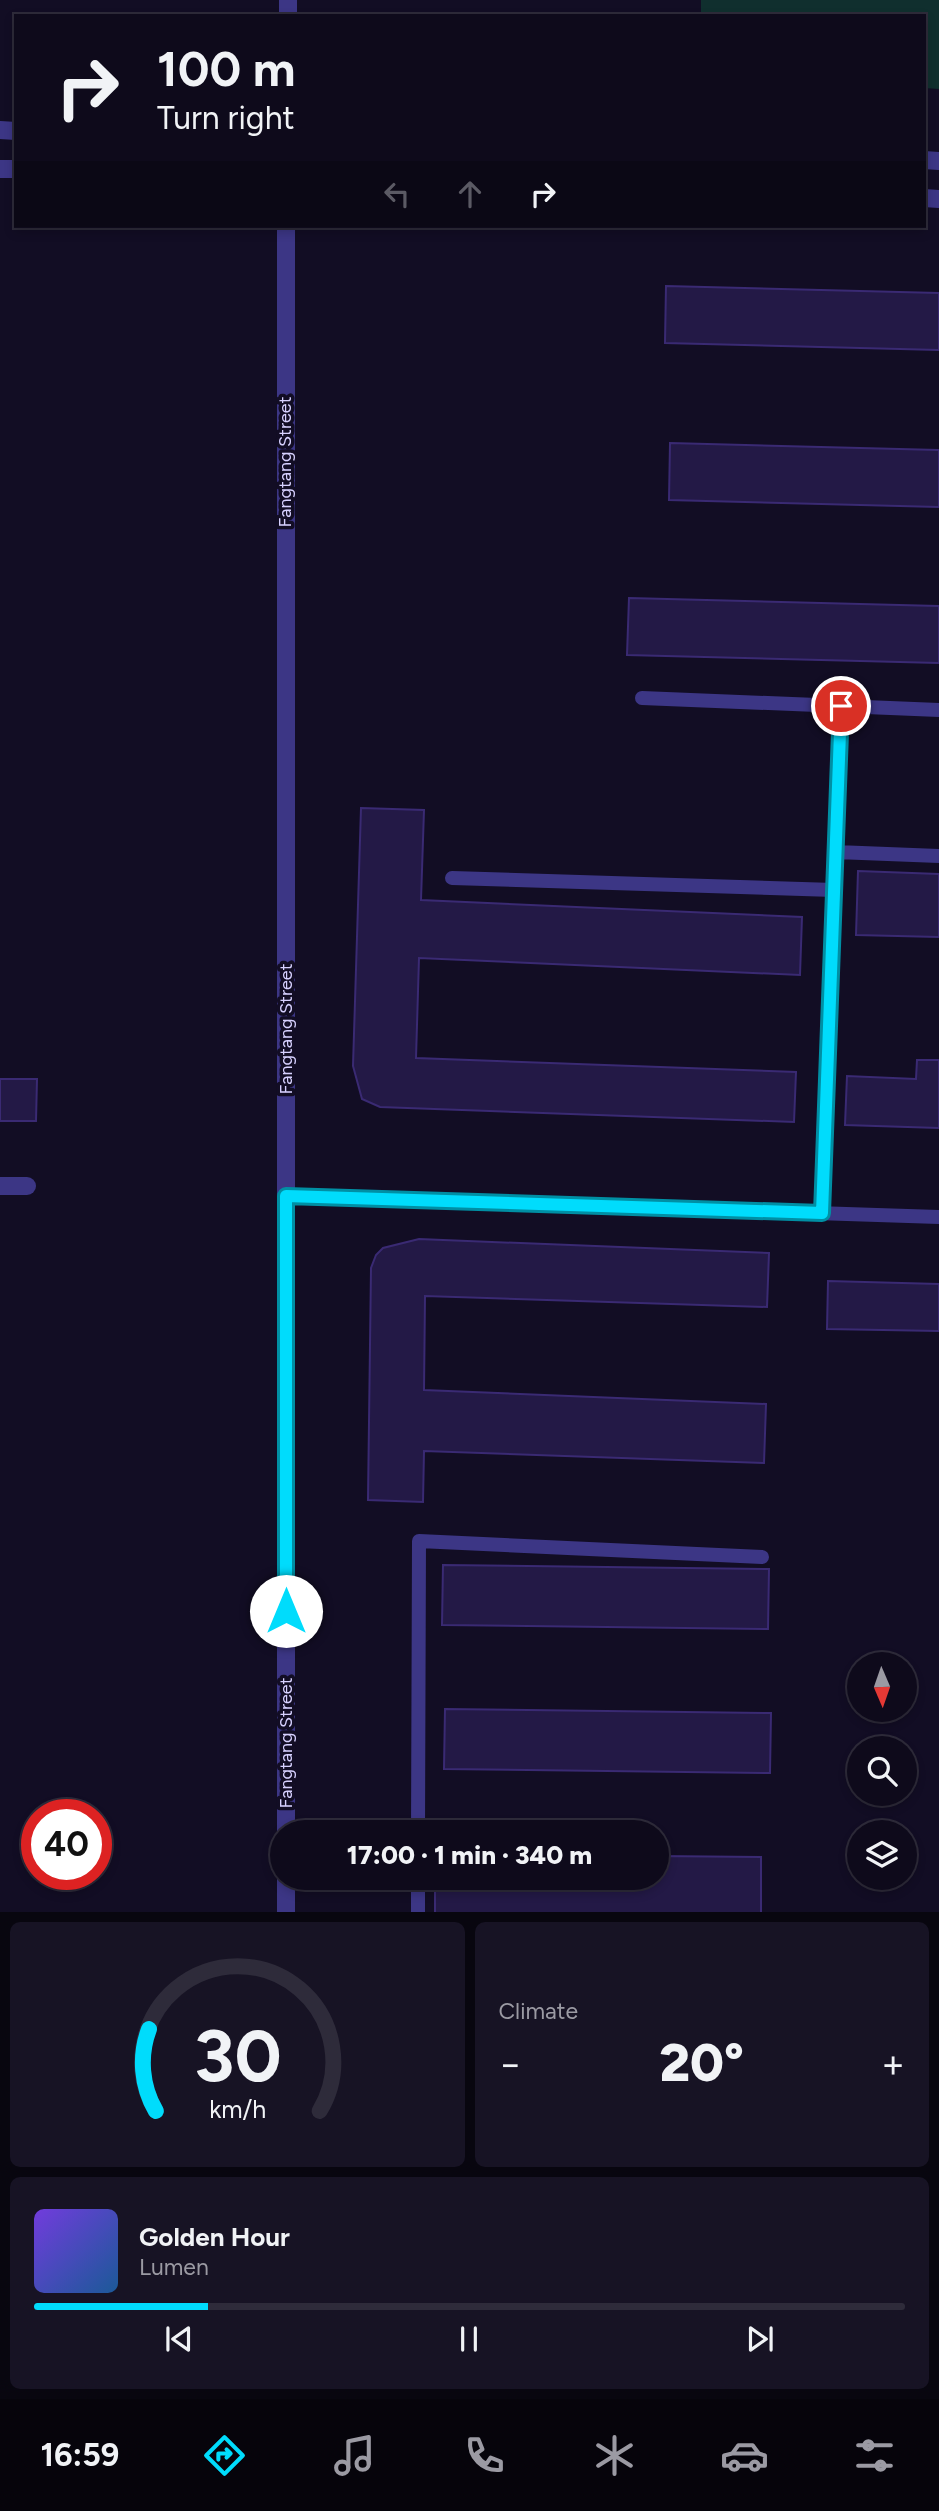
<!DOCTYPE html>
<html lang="en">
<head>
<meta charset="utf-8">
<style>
	body { margin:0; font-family:Figtree,sans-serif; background:#171324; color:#f1f3f6; height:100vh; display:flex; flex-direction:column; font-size:26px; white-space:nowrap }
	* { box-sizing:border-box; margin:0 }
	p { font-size:23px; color:#9b9aa3 }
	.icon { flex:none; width:38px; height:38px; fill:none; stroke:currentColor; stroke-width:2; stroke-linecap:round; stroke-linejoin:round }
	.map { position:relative; height:1912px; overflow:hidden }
	.sheet { display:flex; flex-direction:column; gap:10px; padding:10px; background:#08060f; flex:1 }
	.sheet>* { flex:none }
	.banner { position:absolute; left:14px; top:14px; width:912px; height:214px; border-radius:0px; box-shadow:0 4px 10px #0003,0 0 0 2px #2e2b3a; background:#0e0a1b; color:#f1f3f6; overflow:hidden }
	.needle { width:46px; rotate:178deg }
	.tools { position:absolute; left:847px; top:1652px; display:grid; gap:14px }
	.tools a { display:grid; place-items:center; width:70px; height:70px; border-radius:50%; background:#0e0a1b; box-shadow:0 4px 10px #0003,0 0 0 2px #2e2b3a; font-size:35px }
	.speed { position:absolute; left:21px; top:1799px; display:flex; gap:14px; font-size:35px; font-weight:700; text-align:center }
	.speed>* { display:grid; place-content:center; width:91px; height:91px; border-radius:50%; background:#0e0a1b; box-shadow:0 4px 10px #0003,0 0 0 2px #2e2b3a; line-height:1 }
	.speed .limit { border:10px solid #d22; background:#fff; color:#111 }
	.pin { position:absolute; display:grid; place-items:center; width:60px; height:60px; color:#fff; margin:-30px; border:4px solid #fff; border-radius:50%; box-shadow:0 2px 7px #0007 }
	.me { position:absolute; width:77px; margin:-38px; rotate:0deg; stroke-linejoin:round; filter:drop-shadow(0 0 5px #0008) }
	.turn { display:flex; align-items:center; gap:24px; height:147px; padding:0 28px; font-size:32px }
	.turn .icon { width:91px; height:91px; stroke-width:2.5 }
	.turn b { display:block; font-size:49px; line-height:60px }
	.lanes { display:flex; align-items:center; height:66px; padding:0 28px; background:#0003; justify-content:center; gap:35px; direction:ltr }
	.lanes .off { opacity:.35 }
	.big { font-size:52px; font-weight:800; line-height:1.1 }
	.sheet .tile { flex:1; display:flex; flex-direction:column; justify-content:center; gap:10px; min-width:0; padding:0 24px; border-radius:10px; background:#171324 }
	.sheet .dial { align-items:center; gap:0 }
	.dial svg { height:182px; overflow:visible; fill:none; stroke:#2e2b3a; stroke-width:7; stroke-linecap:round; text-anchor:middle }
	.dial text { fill:#f1f3f6; stroke:none }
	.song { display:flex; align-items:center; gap:21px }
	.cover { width:84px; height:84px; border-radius:10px; background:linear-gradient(135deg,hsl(260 70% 55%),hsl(210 70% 35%)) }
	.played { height:7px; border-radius:4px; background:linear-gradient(90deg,#00dcfc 20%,#2e2b3a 20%) }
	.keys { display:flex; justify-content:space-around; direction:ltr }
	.heat { display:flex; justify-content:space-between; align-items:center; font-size:38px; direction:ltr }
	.sheet .tiles { flex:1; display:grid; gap:10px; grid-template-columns:1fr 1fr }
	.tile:last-child { grid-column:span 2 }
	.trip { position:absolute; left:270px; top:1820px; width:399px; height:70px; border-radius:35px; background:#0e0a1b; box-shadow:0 4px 10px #0003,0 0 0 2px #2e2b3a; font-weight:800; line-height:70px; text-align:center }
	.tab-bar { display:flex; height:112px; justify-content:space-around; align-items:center; background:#06040b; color:#9b9aa3 }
	.tab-bar .icon { width:49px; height:49px }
	.tab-bar .current { color:#00dcfc }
	.tab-bar b { font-size:32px; color:#f1f3f6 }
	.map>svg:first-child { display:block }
	.green { fill:#102f2e }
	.building { fill:#231946; stroke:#3a2a73; stroke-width:2 }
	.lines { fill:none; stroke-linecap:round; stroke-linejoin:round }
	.service { stroke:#3c3685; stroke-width:14 }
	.minor { stroke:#3c3685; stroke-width:18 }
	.tertiary { stroke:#3c3685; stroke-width:18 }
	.route-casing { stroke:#008fa4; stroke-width:18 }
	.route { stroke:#00dcfc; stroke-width:12 }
	.labels { text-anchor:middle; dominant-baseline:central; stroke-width:7; stroke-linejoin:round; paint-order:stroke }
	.street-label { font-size:18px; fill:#d7d1ff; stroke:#120d24 }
</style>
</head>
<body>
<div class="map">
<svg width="939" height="1913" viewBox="0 0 939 1913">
	<rect width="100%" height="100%" fill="#120d24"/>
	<path class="green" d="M 701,0 L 939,0 L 939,89 L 924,88 L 924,16 L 701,16 Z"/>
	<path class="building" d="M 666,286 L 939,293 L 939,350 L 665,343 Z
		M 670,443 L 939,450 L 939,507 L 669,500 Z
		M 629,598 L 939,606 L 939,663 L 627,655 Z
		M 361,808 L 424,810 L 421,900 L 802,917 L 800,975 L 419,958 L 416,1058 L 796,1072 L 794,1122 L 380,1107 L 362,1099 L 353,1066 Z
		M 858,871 L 939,874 L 939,937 L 856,935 Z
		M 917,1060 L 939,1060 L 939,1128 L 845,1125 L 847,1076 L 916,1079 Z
		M 0,1079 L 37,1079 L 36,1121 L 0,1121 Z
		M 419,1239 L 769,1253 L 767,1307 L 425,1296 L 424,1390 L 766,1404 L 764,1463 L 424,1451 L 423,1502 L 368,1500 L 371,1268 L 376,1255 L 383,1248 Z
		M 828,1281 L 939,1284 L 939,1331 L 827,1329 Z
		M 443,1565 L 769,1569 L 768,1629 L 442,1625 Z
		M 445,1709 L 771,1713 L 770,1773 L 444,1769 Z
		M 656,1856 L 761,1857 L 761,1913 L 435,1913 L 435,1878 L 656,1878 Z"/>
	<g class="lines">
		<path class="service" d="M 642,698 L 939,710
			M 836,852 L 939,856
			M 452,878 L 834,890
			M 286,1196 L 939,1217
			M 823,1213 L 841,706
			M 418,1832 L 419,1541 L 762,1557
			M 418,1913 L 418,1878"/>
		<path class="minor" d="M 0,1186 L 27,1186"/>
		<path class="tertiary" d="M 288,16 L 288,0
			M 0,130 L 16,131
			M 924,160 L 939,161
			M 0,169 L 16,169
			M 924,198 L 939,199
			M 286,1832 L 286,226
			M 286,1878 L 286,1913"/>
	</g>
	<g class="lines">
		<g class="route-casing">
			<path id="route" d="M 286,1611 L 286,1196 L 822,1213 L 841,706"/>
		</g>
		<use href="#route" class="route"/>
	</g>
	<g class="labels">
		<g class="street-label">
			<text transform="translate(285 462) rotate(-90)">Fangtang Street</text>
			<text transform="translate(286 1029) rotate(-90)">Fangtang Street</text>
			<text transform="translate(286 1743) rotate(-90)">Fangtang Street</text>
		</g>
	</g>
</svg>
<div class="tools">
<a><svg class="needle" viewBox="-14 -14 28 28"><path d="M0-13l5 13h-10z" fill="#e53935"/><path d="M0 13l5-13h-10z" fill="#9b9aa3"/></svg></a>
<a><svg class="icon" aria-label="search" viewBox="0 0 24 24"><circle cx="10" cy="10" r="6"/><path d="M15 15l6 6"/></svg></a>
<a><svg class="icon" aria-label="layers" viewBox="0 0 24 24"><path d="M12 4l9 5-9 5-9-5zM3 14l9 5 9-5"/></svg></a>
</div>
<div class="speed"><div class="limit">40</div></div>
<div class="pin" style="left:841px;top:706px;background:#d93025"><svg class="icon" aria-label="arrive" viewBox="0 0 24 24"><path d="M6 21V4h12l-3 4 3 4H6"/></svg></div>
<svg class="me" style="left:286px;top:1611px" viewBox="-20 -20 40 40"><circle r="19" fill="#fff"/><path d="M0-13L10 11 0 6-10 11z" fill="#00dcfc"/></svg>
<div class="trip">17:00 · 1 min · 340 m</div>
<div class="banner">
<div class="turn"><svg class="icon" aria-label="right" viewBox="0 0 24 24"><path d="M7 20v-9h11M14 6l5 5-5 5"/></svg><div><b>100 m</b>Turn right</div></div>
<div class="lanes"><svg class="icon off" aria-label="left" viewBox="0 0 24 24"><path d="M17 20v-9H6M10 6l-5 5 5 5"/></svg><svg class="icon off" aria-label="ahead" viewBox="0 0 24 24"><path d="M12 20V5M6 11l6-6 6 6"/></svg><svg class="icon" aria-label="right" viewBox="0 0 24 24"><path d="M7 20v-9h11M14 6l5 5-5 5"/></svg></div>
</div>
</div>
<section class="sheet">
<div class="tiles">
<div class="tile dial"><svg viewBox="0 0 100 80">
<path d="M14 69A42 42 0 1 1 86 69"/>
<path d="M14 69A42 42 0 0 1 11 33" stroke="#00dcfc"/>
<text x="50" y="56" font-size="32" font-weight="700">30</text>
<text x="50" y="72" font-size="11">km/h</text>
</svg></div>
<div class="tile"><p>Climate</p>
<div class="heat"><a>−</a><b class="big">20°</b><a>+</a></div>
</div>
<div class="tile">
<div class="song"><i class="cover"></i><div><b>Golden Hour</b><p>Lumen</p></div></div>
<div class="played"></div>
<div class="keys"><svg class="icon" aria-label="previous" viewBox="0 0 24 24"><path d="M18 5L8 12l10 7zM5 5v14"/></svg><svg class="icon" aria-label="pause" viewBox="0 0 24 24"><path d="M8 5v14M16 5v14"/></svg><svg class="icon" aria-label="next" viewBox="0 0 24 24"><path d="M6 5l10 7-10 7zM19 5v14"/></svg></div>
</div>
</div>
</section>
<nav class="tab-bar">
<b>16:59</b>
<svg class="icon current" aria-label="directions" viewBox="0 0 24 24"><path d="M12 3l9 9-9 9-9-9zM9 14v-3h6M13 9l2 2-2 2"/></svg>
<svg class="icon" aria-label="music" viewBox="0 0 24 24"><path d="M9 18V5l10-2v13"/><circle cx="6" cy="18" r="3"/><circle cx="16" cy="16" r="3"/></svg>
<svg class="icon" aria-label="phone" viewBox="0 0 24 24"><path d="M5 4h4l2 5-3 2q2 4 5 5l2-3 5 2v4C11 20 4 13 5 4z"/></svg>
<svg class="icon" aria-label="climate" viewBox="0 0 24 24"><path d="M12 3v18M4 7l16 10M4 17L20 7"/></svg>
<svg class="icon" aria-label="car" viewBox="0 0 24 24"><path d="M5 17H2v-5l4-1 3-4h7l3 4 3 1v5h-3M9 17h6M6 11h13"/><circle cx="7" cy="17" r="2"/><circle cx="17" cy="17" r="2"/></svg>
<svg class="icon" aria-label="filters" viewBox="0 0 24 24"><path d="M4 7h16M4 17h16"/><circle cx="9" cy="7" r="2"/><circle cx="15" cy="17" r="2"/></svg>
</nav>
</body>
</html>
